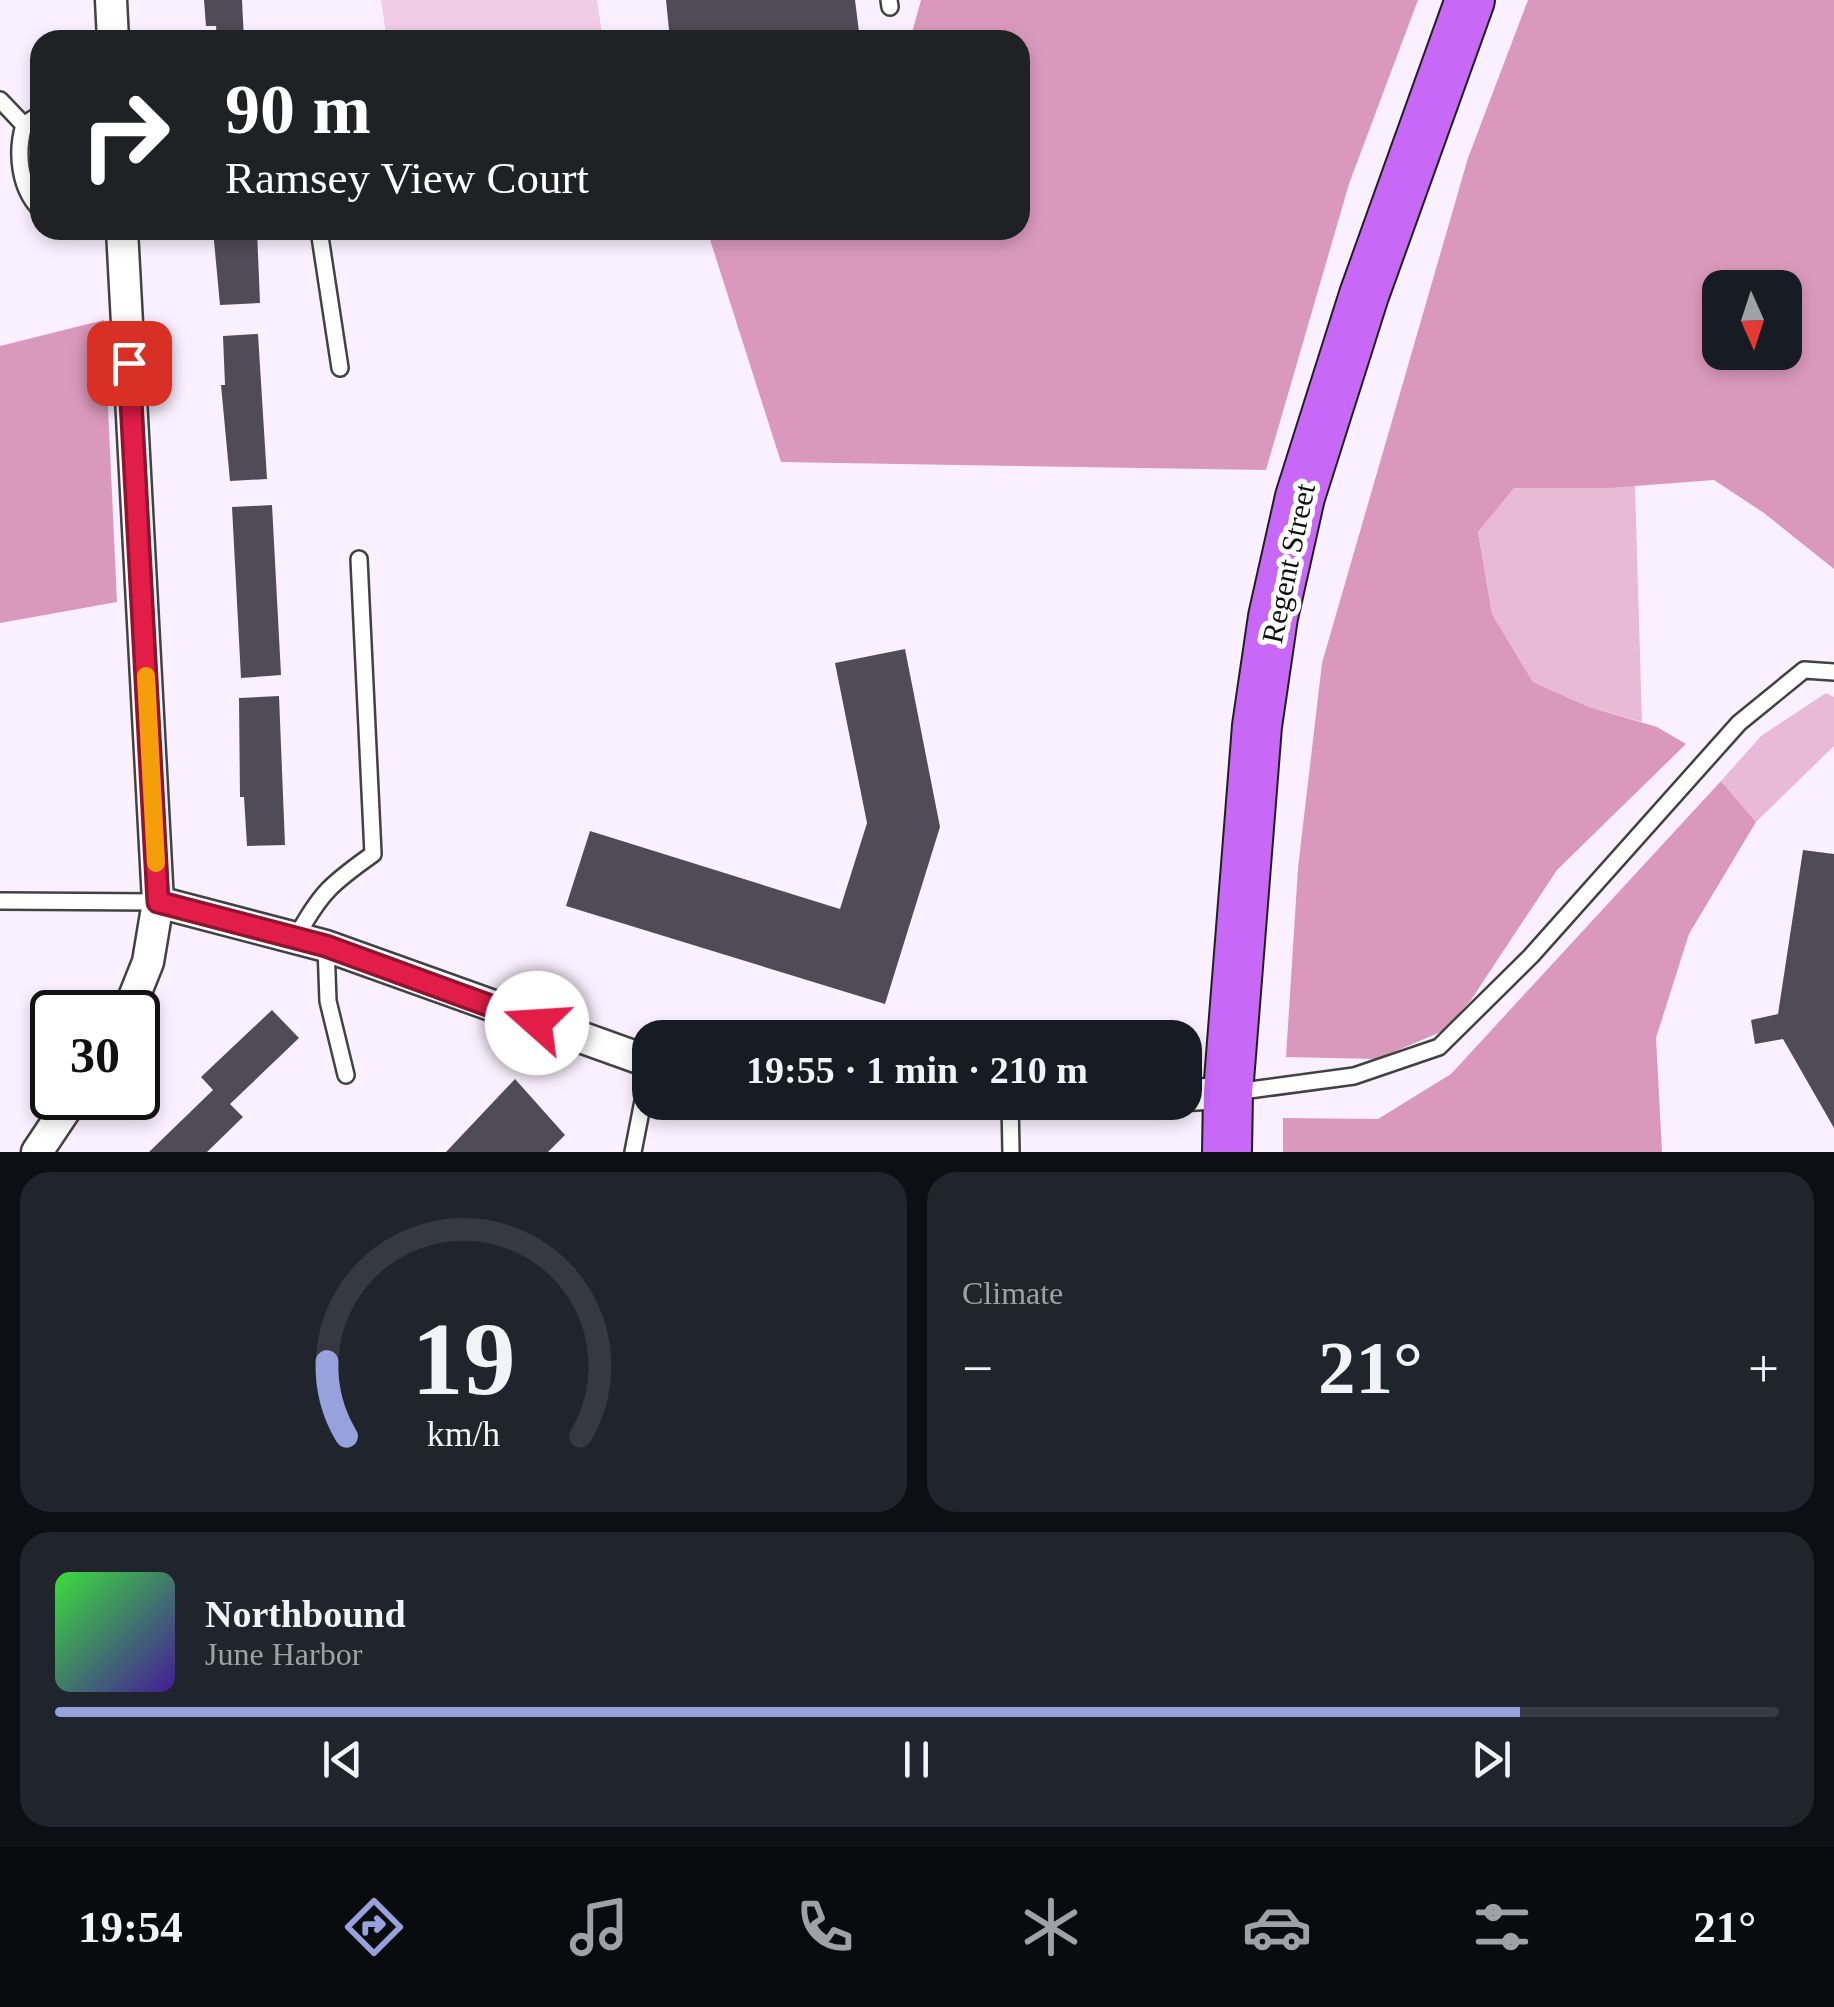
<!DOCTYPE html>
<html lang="en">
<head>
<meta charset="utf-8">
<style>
	body { margin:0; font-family:Georgia,serif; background:#20242c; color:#f1f3f6; height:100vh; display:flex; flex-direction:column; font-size:38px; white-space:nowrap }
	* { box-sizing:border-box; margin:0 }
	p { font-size:32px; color:#9ea1a6 }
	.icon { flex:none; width:55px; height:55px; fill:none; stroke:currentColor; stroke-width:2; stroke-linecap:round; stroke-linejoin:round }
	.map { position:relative; height:1152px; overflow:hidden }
	.panel { display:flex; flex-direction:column; gap:20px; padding:20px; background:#0d0f14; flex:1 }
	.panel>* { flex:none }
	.top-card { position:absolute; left:30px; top:30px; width:1000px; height:210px; border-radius:30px; box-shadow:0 5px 15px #0003; background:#202124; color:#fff; overflow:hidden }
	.needle { width:65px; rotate:177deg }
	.tools { position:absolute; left:1702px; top:270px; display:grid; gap:20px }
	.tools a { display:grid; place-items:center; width:100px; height:100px; border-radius:20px; background:#171b24; box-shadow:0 5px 15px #0003; font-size:50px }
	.speed { position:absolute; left:30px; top:990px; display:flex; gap:20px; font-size:50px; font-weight:700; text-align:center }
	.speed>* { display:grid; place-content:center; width:130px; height:130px; border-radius:50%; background:#171b24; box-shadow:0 5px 15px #0003; line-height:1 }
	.speed .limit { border:5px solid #111; border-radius:15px; background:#fff; color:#111 }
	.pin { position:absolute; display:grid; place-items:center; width:85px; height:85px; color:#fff; margin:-42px; border-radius:20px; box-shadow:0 5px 15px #0006 }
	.me { position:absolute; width:110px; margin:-55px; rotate:289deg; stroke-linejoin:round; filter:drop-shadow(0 0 8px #0008) }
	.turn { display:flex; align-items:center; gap:35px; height:210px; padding:0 30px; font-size:45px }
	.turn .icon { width:130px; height:130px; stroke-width:2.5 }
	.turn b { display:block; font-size:70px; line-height:85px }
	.big { font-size:75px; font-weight:800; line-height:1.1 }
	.panel .card { flex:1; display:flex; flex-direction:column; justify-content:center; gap:15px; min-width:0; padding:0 35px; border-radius:30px; background:#20242c }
	.panel .dial { align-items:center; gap:0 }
	.dial svg { height:260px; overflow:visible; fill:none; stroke:#363941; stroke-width:7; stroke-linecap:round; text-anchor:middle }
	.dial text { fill:#f1f3f6; stroke:none }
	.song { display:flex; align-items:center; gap:30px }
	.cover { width:120px; height:120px; border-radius:15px; background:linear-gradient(135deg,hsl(120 70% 55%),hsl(260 70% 35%)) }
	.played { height:10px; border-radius:5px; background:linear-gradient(90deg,#97a1dc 85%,#363941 85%) }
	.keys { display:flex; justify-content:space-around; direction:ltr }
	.heat { display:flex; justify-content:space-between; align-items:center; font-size:55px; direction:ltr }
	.panel .tiles { flex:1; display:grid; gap:20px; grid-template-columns:1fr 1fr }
	.card:last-child { grid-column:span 2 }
	.trip { position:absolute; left:632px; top:1020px; width:570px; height:100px; border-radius:30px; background:#171b24; box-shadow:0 5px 15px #0003; font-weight:800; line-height:100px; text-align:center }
	.tab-bar { display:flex; height:160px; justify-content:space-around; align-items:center; background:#090b0e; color:#9ea1a6 }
	.tab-bar .icon { width:70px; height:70px }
	.tab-bar .active { color:#97a1dc }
	.tab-bar b { font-size:45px; color:#f1f3f6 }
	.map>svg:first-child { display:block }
	.green { fill:#e9bad6 }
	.forest { fill:#da99bc; fill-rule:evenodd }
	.pitch { fill:#f0cce7 }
	.building { fill:#4f4b57 }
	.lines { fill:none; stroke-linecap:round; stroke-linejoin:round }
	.lane-casing { stroke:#424242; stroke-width:20 }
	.street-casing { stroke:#424242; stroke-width:35 }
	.primary-casing { stroke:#202020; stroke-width:52 }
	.lane { stroke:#fff; stroke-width:15 }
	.street { stroke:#fff; stroke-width:30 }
	.primary { stroke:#c868f7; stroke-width:48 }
	.route-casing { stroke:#92132f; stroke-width:25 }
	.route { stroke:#e11d48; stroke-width:18 }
	.slow { stroke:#f59e0b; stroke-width:18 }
	.labels { text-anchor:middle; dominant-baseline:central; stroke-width:10; stroke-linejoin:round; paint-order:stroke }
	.street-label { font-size:30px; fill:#0f0f0f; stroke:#fff }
</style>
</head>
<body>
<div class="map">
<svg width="1834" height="1152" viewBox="0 0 1834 1152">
	<rect width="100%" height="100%" fill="#fbf0ff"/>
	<path class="green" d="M 1635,486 L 1642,722 L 1589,707 L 1533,682 L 1492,614 L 1478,532 L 1514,487 Z
		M 1826,693 L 1834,697 L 1834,746 L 1756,822 L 1721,781 L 1761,736 Z"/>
	<path class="forest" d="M 921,0 L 1418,0 L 1349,184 L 1266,470 L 781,462 L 707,230 L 1020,230 L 1020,40 L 910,40 Z
		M 1528,0 L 1834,0 L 1834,569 L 1764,513 L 1714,480 L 1608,488 L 1514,488 L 1478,532 L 1492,614 L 1533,682 L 1589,707 L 1657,727 L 1686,744 L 1557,870 L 1471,1000 L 1443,1031 L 1377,1059 L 1286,1057 L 1298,868 L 1322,663 L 1468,158 ZM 1720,288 L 1785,288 L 1785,352 L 1720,352 Z
		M 104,320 L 117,602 L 0,623 L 0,346 Z
		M 1721,781 L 1756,822 L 1689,934 L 1656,1038 L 1662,1152 L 1283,1152 L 1283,1118 L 1378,1119 L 1451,1074 Z"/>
	<path class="pitch" d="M 381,0 L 597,0 L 603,40 L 387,40 Z"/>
	<path class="building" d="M 204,0 L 242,0 L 244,40 L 217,40 L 216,26 L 206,26 Z
		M 666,0 L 855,0 L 860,40 L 670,40 Z
		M 213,230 L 257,230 L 260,303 L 220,305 Z
		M 258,334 L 267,479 L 230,481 L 221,385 L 225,385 L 223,336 Z
		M 272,505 L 281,675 L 241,678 L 232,507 Z
		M 905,649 L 940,827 L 885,1004 L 566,906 L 590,831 L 840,909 L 867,823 L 835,663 Z
		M 279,696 L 285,845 L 247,846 L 244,797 L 240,797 L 239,698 Z
		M 1803,850 L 1834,854 L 1834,1128 L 1783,1039 L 1755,1044 L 1751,1020 L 1778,1014 Z
		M 272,1010 L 299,1038 L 230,1104 L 243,1117 L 207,1152 L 149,1152 L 213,1090 L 201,1077 Z
		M 515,1079 L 565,1135 L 548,1152 L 446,1152 Z"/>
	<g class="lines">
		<g class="lane-casing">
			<path id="lane" d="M 889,0 L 890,7
				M 0,100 L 24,125
				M 40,114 L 24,125 C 16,152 19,188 40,209
				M 319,230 L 340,368
				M 0,901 L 158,902
				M 296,938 C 320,893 332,883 373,854 L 359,559
				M 326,946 L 328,1001 L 346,1075
				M 1235,1092 L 1354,1076 L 1439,1047 L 1531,956 L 1739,723 L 1804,670 L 1834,672
				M 1010,1102 L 1011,1152
				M 633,1152 L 650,1065"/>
		</g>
		<g class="street-casing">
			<path id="street" d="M 111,0 L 113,40
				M 122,230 L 158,902 L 148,962 L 128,1012
				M 158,902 L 326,946 L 650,1062
				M 1185,1095 L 1228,1093
				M 37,1152 L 73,1098"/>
		</g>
		<g class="primary-casing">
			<path id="primary" d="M 1227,1152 L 1228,1093 L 1257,726 L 1273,617 L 1300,497 L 1364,295 L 1470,0"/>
		</g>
		<use href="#lane" class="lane"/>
		<use href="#street" class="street"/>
		<use href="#primary" class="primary"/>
	</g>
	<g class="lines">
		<g class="route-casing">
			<path id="route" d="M 129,363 L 158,902 L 326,946 L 537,1023"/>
		</g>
		<use href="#route" class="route"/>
		<path class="slow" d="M 146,676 L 156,863"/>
	</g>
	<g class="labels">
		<g class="street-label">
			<text transform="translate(1288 563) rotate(-78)">Regent Street</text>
		</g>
	</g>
</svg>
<div class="tools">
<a><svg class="needle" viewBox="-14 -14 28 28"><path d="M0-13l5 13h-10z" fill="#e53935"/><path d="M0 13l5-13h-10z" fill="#9ea1a6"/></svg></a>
</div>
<div class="speed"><div class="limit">30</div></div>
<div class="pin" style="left:129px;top:363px;background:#d93025"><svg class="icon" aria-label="arrive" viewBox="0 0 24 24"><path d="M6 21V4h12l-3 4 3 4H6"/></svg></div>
<svg class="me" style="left:537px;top:1023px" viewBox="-20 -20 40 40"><circle r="19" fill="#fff"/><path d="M0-13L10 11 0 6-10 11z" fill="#e11d48"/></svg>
<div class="trip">19:55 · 1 min · 210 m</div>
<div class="top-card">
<div class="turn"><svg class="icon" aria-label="right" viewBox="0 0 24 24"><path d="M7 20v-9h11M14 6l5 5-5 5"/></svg><div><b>90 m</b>Ramsey View Court</div></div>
</div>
</div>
<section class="panel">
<div class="tiles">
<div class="card dial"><svg viewBox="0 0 100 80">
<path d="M14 69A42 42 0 1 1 86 69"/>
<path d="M14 69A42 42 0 0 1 8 46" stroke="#97a1dc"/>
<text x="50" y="56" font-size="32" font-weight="700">19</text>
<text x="50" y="72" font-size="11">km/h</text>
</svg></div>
<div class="card"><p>Climate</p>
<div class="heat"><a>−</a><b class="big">21°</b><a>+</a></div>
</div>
<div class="card">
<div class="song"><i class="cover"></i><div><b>Northbound</b><p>June Harbor</p></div></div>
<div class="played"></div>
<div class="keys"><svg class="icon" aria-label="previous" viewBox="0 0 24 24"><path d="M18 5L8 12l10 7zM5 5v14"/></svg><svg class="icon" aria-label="pause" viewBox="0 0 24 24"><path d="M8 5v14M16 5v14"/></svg><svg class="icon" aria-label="next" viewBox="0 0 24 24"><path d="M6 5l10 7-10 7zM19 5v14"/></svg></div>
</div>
</div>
</section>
<nav class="tab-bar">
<b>19:54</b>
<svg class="icon active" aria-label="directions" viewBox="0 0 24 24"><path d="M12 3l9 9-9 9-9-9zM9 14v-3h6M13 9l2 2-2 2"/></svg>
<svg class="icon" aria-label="music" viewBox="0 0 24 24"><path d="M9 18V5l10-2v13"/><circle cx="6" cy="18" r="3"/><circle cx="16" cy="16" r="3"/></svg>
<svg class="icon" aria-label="phone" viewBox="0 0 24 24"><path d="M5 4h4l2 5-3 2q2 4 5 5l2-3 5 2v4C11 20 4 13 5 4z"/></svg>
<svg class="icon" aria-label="climate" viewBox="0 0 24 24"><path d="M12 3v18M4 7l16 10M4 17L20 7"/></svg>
<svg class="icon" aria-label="car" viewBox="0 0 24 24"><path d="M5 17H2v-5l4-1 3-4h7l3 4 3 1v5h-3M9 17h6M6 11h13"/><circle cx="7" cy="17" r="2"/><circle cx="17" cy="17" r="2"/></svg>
<svg class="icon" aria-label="filters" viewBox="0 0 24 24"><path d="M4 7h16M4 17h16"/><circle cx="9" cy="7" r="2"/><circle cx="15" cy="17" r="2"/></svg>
<b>21°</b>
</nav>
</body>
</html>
